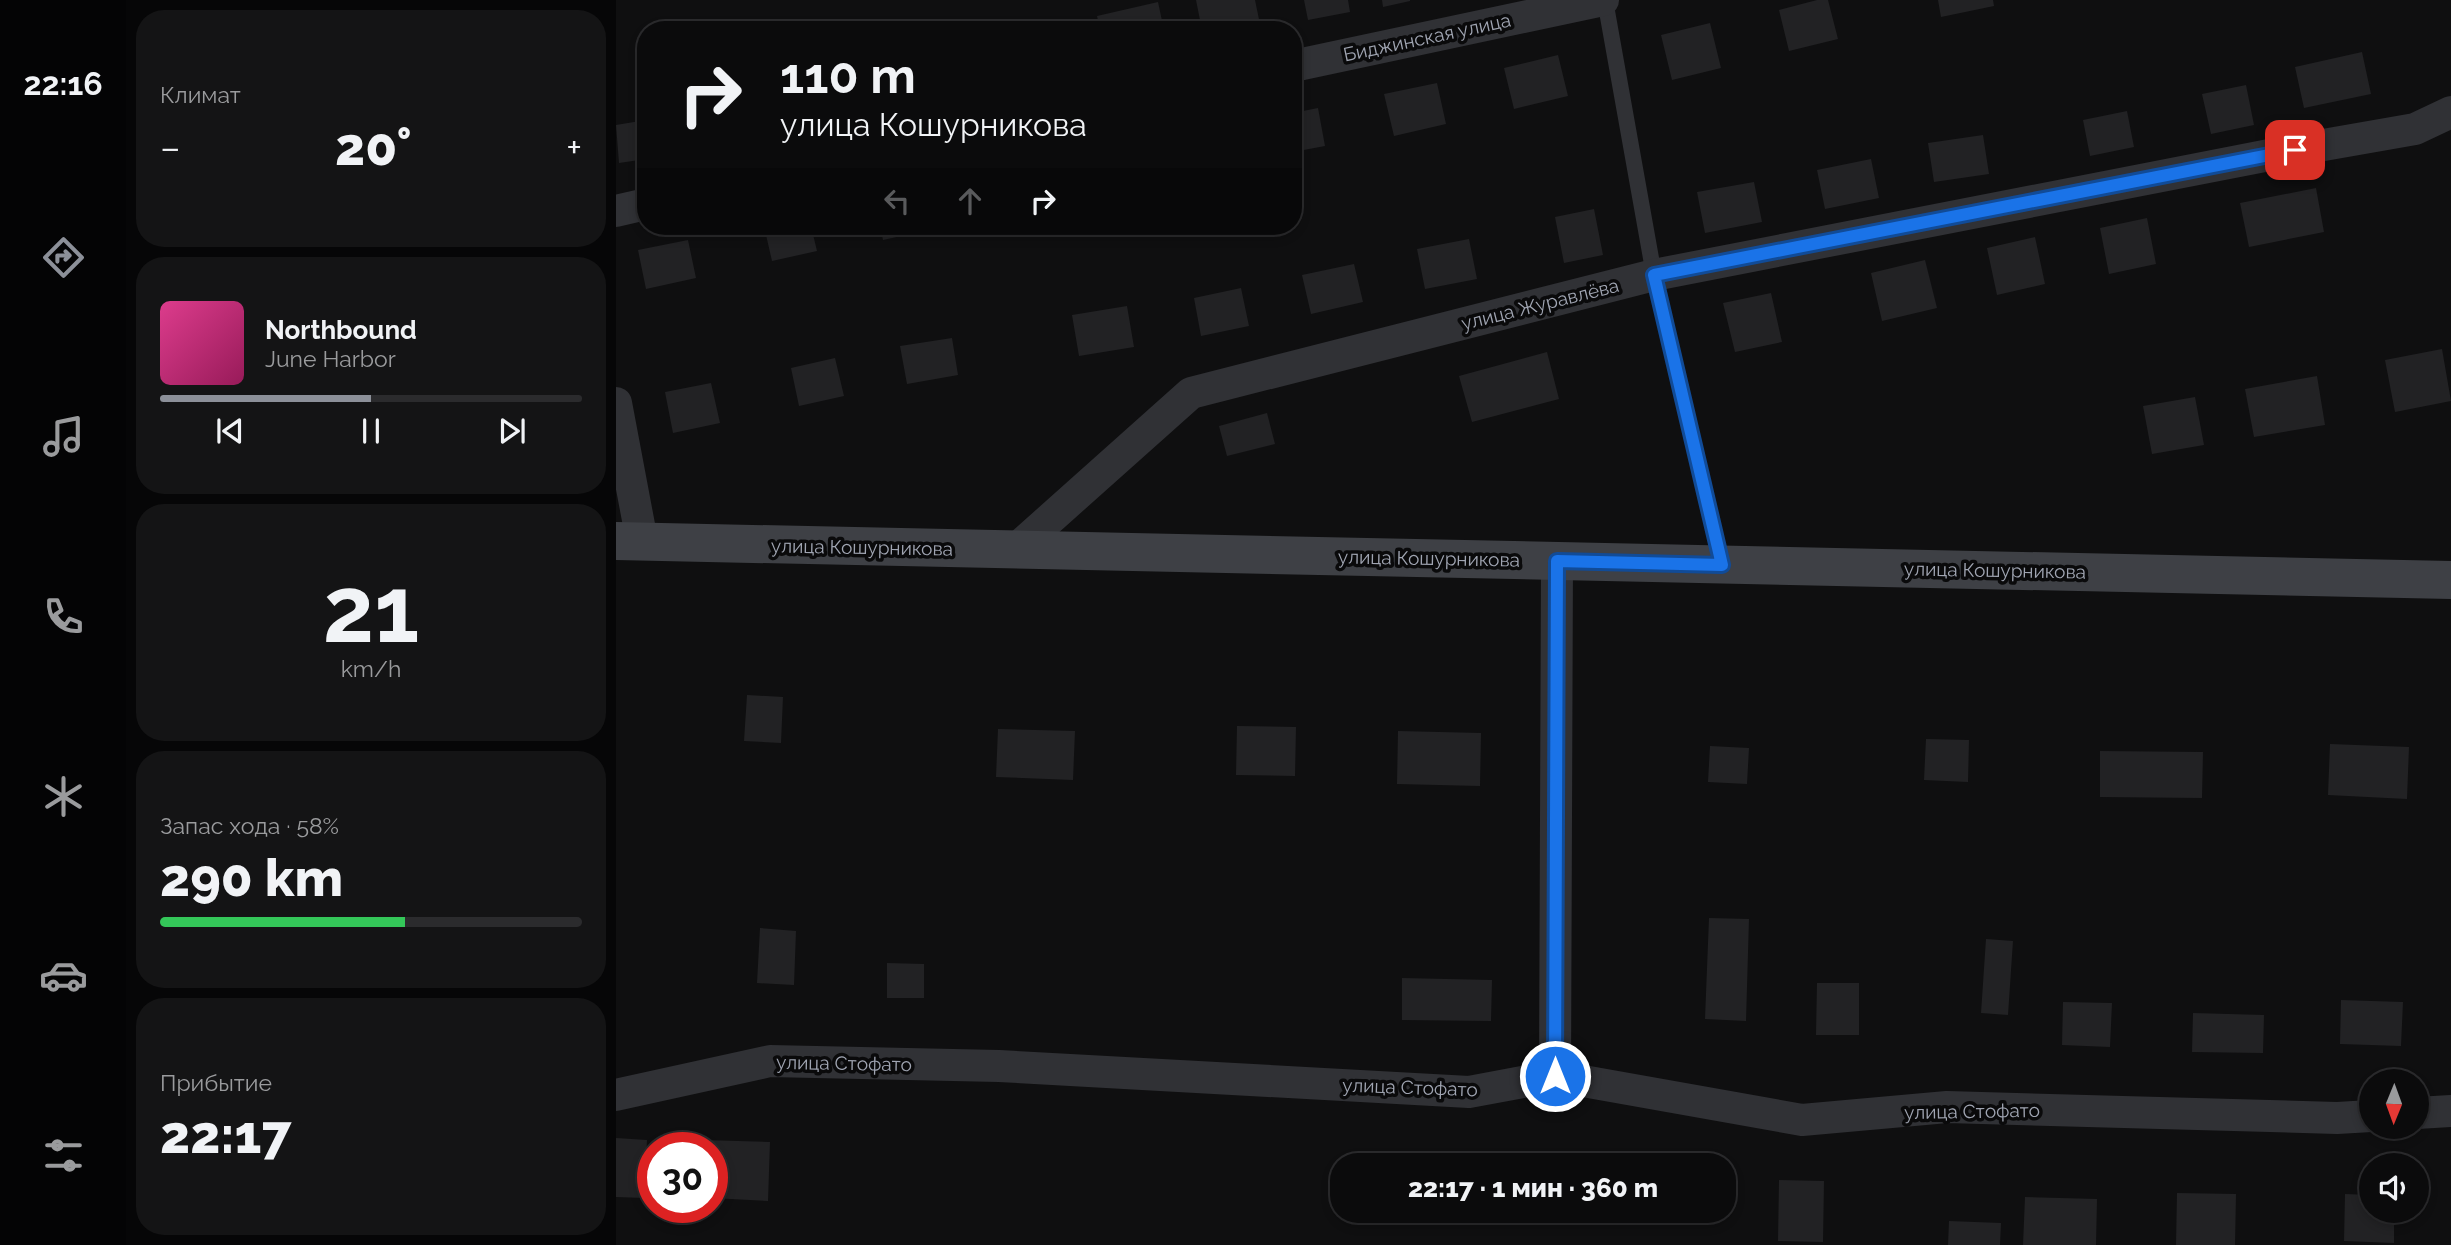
<!DOCTYPE html>
<html lang="ru">
<head>
<meta charset="utf-8">
<style>
	body { margin:0; font-family:Raleway,sans-serif; background:#141415; color:#f1f3f6; height:100vh; display:flex; flex-direction:column; font-size:26px; white-space:nowrap }
	* { box-sizing:border-box; margin:0 }
	p { font-size:23px; color:#9a9b9d }
	.icon { flex:none; width:38px; height:38px; fill:none; stroke:currentColor; stroke-width:2; stroke-linecap:round; stroke-linejoin:round }
	.map { position:relative; flex:1; overflow:hidden }
	.side { display:flex; flex-direction:column; gap:10px; padding:10px; background:#060607; width:490px }
	.side>* { flex:none }
	.hud { position:absolute; left:21px; top:21px; width:665px; height:214px; border-radius:28px; box-shadow:0 4px 10px #0003,0 0 0 2px #2b2b2d; background:#0b0b0c; color:#f1f3f6; overflow:hidden }
	.needle { width:46px; rotate:181deg }
	.buttons { position:absolute; left:1743px; top:1069px; display:grid; gap:14px }
	.buttons a { display:grid; place-items:center; width:70px; height:70px; border-radius:50%; background:#0b0b0c; box-shadow:0 4px 10px #0003,0 0 0 2px #2b2b2d; font-size:35px }
	.speed { position:absolute; left:21px; top:1132px; display:flex; gap:14px; font-size:35px; font-weight:700; text-align:center }
	.speed>* { display:grid; place-content:center; width:91px; height:91px; border-radius:50%; background:#0b0b0c; box-shadow:0 4px 10px #0003,0 0 0 2px #2b2b2d; line-height:1 }
	.speed .limit { border:10px solid #d22; background:#fff; color:#111 }
	.pin { position:absolute; display:grid; place-items:center; width:60px; height:60px; color:#fff; margin:-30px; border-radius:14px; box-shadow:0 4px 10px #0006 }
	.me { position:absolute; width:77px; margin:-38px; rotate:0deg; stroke-linejoin:round; filter:drop-shadow(0 0 5px #0008) }
	.turn { display:flex; align-items:center; gap:24px; height:147px; padding:0 28px; font-size:32px }
	.turn .icon { width:91px; height:91px; stroke-width:2.5 }
	.turn b { display:block; font-size:49px; line-height:60px }
	.lanes { display:flex; align-items:center; height:66px; padding:0 28px; background:#0003; justify-content:center; gap:35px; direction:ltr }
	.lanes .off { opacity:.35 }
	.big { font-size:52px; font-weight:800; line-height:1.1 }
	.side .card { flex:1; display:flex; flex-direction:column; justify-content:center; gap:10px; min-width:0; padding:0 24px; border-radius:28px; background:#141415 }
	.side .dial { align-items:center; gap:0 }
	.dial b { font-size:91px; line-height:1 }
	.song { display:flex; align-items:center; gap:21px }
	.cover { width:84px; height:84px; border-radius:10px; background:linear-gradient(135deg,hsl(330 70% 55%),hsl(330 70% 35%)) }
	.played { height:7px; border-radius:4px; background:linear-gradient(90deg,#8c9099 50%,#2b2b2d 50%) }
	.keys { display:flex; justify-content:space-around; direction:ltr }
	.heat { display:flex; justify-content:space-between; align-items:center; font-size:38px; direction:ltr }
	.charge { height:10px; border-radius:5px; background:linear-gradient(90deg,#34c759 58%,#2b2b2d 0) }
	.trip { position:absolute; left:714px; top:1153px; width:406px; height:70px; border-radius:28px; background:#0b0b0c; box-shadow:0 4px 10px #0003,0 0 0 2px #2b2b2d; font-weight:800; line-height:70px; text-align:center }
	main { display:flex; flex:1; min-height:0 }
	.tab-bar { display:flex; flex-direction:column; width:126px; justify-content:space-around; align-items:center; background:#040405; color:#9a9b9d }
	.tab-bar .icon { width:49px; height:49px }
	.tab-bar .active { color:#8c9099 }
	.tab-bar b { font-size:32px; color:#f1f3f6 }
	.map>svg:first-child { display:block }
	.building { fill:#222224 }
	.lines { fill:none; stroke-linecap:round; stroke-linejoin:round }
	.lane { stroke:#303135; stroke-width:16 }
	.street { stroke:#303135; stroke-width:32 }
	.secondary { stroke:#3e4045; stroke-width:38 }
	.route-casing { stroke:#114b97; stroke-width:18 }
	.route { stroke:#1a73e8; stroke-width:12 }
	.labels { text-anchor:middle; dominant-baseline:central; stroke-width:7; stroke-linejoin:round; paint-order:stroke }
	.street-label { font-size:19px; fill:#a0a5b2; stroke:#0a0a0b }
</style>
</head>
<body>
<main>
<nav class="tab-bar">
<b>22:16</b>
<svg class="icon active" aria-label="directions" viewBox="0 0 24 24"><path d="M12 3l9 9-9 9-9-9zM9 14v-3h6M13 9l2 2-2 2"/></svg>
<svg class="icon" aria-label="music" viewBox="0 0 24 24"><path d="M9 18V5l10-2v13"/><circle cx="6" cy="18" r="3"/><circle cx="16" cy="16" r="3"/></svg>
<svg class="icon" aria-label="phone" viewBox="0 0 24 24"><path d="M5 4h4l2 5-3 2q2 4 5 5l2-3 5 2v4C11 20 4 13 5 4z"/></svg>
<svg class="icon" aria-label="climate" viewBox="0 0 24 24"><path d="M12 3v18M4 7l16 10M4 17L20 7"/></svg>
<svg class="icon" aria-label="car" viewBox="0 0 24 24"><path d="M5 17H2v-5l4-1 3-4h7l3 4 3 1v5h-3M9 17h6M6 11h13"/><circle cx="7" cy="17" r="2"/><circle cx="17" cy="17" r="2"/></svg>
<svg class="icon" aria-label="filters" viewBox="0 0 24 24"><path d="M4 7h16M4 17h16"/><circle cx="9" cy="7" r="2"/><circle cx="15" cy="17" r="2"/></svg>
</nav>
<section class="side">
<div class="card"><p>Климат</p>
<div class="heat"><a>−</a><b class="big">20°</b><a>+</a></div>
</div>
<div class="card">
<div class="song"><i class="cover"></i><div><b>Northbound</b><p>June Harbor</p></div></div>
<div class="played"></div>
<div class="keys"><svg class="icon" aria-label="previous" viewBox="0 0 24 24"><path d="M18 5L8 12l10 7zM5 5v14"/></svg><svg class="icon" aria-label="pause" viewBox="0 0 24 24"><path d="M8 5v14M16 5v14"/></svg><svg class="icon" aria-label="next" viewBox="0 0 24 24"><path d="M6 5l10 7-10 7zM19 5v14"/></svg></div>
</div>
<div class="card dial"><b>21</b><p>km/h</p></div>
<div class="card"><p>Запас хода · 58%</p><b class="big">290 km</b><div class="charge"></div></div>
<div class="card"><p>Прибытие</p><b class="big">22:17</b></div>
</section>
<div class="map">
<svg width="1835" height="1245" viewBox="0 0 1835 1245">
	<rect width="100%" height="100%" fill="#0f0f10"/>
	<path class="building" d="M 580,0 L 639,0 L 645,29 L 586,30 Z
		M 688,0 L 732,0 L 734,12 L 692,20 Z
		M 766,0 L 794,0 L 794,1 L 767,7 Z
		M 1201,0 L 1212,0 L 1222,39 L 1173,51 L 1163,10 Z
		M 1322,0 L 1377,0 L 1378,6 L 1325,17 Z
		M 542,2 L 548,30 L 484,30 L 481,16 Z
		M 1094,23 L 1105,68 L 1056,80 L 1045,35 Z
		M 1746,52 L 1755,94 L 1688,108 L 1679,67 Z
		M 942,55 L 952,96 L 898,109 L 888,68 Z
		M 821,83 L 830,124 L 778,136 L 768,94 Z
		M 1630,85 L 1638,125 L 1595,134 L 1586,94 Z
		M 702,108 L 709,146 L 677,152 L 677,113 Z
		M 1511,111 L 1518,147 L 1474,156 L 1467,120 Z
		M 30,120 L 30,159 L 3,163 L 0,125 Z
		M 1367,135 L 1373,174 L 1318,182 L 1312,143 Z
		M 1255,159 L 1263,198 L 1209,209 L 1201,170 Z
		M 1138,182 L 1146,222 L 1089,233 L 1081,192 Z
		M 1700,188 L 1708,232 L 1633,247 L 1624,203 Z
		M 978,209 L 987,255 L 948,263 L 939,217 Z
		M 1531,218 L 1540,264 L 1493,274 L 1484,228 Z
		M 148,226 L 195,226 L 201,251 L 156,261 Z
		M 264,226 L 316,226 L 317,229 L 267,240 Z
		M 1419,237 L 1429,284 L 1381,295 L 1371,248 Z
		M 853,239 L 861,279 L 809,289 L 801,249 Z
		M 72,240 L 80,278 L 30,289 L 22,250 Z
		M 1309,260 L 1321,308 L 1266,321 L 1255,273 Z
		M 738,264 L 747,302 L 695,314 L 686,275 Z
		M 625,288 L 633,326 L 585,336 L 578,298 Z
		M 1155,293 L 1166,342 L 1119,352 L 1107,303 Z
		M 511,306 L 518,347 L 463,356 L 456,315 Z
		M 336,338 L 342,375 L 291,384 L 284,346 Z
		M 1826,349 L 1835,401 L 1779,412 L 1769,360 Z
		M 931,352 L 943,399 L 856,422 L 843,376 Z
		M 219,358 L 228,396 L 183,406 L 175,368 Z
		M 1701,376 L 1709,425 L 1638,437 L 1629,389 Z
		M 95,383 L 104,423 L 57,433 L 49,392 Z
		M 1579,397 L 1588,445 L 1536,454 L 1527,406 Z
		M 651,413 L 659,444 L 611,456 L 603,426 Z
		M 131,695 L 167,697 L 165,743 L 128,741 Z
		M 621,726 L 680,727 L 679,776 L 620,775 Z
		M 382,729 L 459,731 L 457,780 L 380,777 Z
		M 782,731 L 865,733 L 864,786 L 781,784 Z
		M 1310,739 L 1353,740 L 1352,782 L 1308,780 Z
		M 1714,744 L 1793,747 L 1791,799 L 1712,795 Z
		M 1094,746 L 1133,748 L 1131,784 L 1092,782 Z
		M 1484,751 L 1587,752 L 1586,798 L 1484,797 Z
		M 1093,918 L 1133,919 L 1130,1021 L 1089,1019 Z
		M 144,928 L 180,931 L 178,985 L 141,983 Z
		M 1370,939 L 1397,941 L 1392,1015 L 1365,1013 Z
		M 271,963 L 308,964 L 308,998 L 271,998 Z
		M 786,978 L 876,980 L 875,1021 L 786,1020 Z
		M 1201,983 L 1243,983 L 1243,1035 L 1200,1035 Z
		M 1725,1000 L 1787,1002 L 1785,1046 L 1724,1044 Z
		M 1447,1002 L 1496,1003 L 1494,1047 L 1446,1045 Z
		M 1577,1013 L 1648,1015 L 1647,1053 L 1576,1052 Z
		M 0,1138 L 31,1140 L 28,1198 L 0,1197 Z
		M 87,1140 L 154,1142 L 152,1201 L 96,1198 L 96,1148 L 87,1148 Z
		M 1163,1180 L 1208,1181 L 1207,1242 L 1162,1241 Z
		M 1561,1193 L 1620,1194 L 1619,1245 L 1560,1245 Z
		M 1729,1194 L 1755,1195 L 1755,1211 L 1778,1211 L 1778,1243 L 1728,1241 Z
		M 1409,1197 L 1481,1199 L 1480,1245 L 1407,1245 Z
		M 1333,1221 L 1385,1223 L 1384,1245 L 1332,1245 Z"/>
	<g class="lines">
		<path class="lane" d="M 989,0 L 1038,275 L 1106,565"/>
		<path class="street" d="M 677,66 L 987,0
			M 0,211 L 30,204
			M 0,403 L 26,541
			M 398,551 L 575,393 L 1038,275 L 1679,150 L 1799,129 L 1835,112
			M 939,1076 L 941,560
			M 0,1095 L 154,1061 L 383,1066 L 853,1092 L 939,1076 L 1186,1120 L 1331,1107 L 1721,1118 L 1755,1116
			M 1801,1113 L 1835,1111"/>
		<path class="secondary" d="M 0,541 L 1835,580"/>
	</g>
	<g class="lines">
		<g class="route-casing">
			<path id="route" d="M 939,1076 L 941,561 L 1106,565 L 1038,275 L 1679,150"/>
		</g>
		<use href="#route" class="route"/>
	</g>
	<g class="labels">
		<g class="street-label">
			<text transform="translate(811 37) rotate(-12)">Биджинская улица</text>
			<text transform="translate(924 304) rotate(-14)">улица Журавлёва</text>
			<text transform="translate(246 547) rotate(1)">улица Кошурникова</text>
			<text transform="translate(813 558) rotate(1)">улица Кошурникова</text>
			<text transform="translate(1379 570) rotate(1)">улица Кошурникова</text>
			<text transform="translate(228 1063) rotate(1)">улица Стофато</text>
			<text transform="translate(794 1087) rotate(2)">улица Стофато</text>
			<text transform="translate(1356 1111) rotate(-1)">улица Стофато</text>
		</g>
	</g>
</svg>
<div class="buttons">
<a><svg class="needle" viewBox="-14 -14 28 28"><path d="M0-13l5 13h-10z" fill="#e53935"/><path d="M0 13l5-13h-10z" fill="#9a9b9d"/></svg></a>
<a><svg class="icon" aria-label="sound" viewBox="0 0 24 24"><path d="M4 9h4l5-4v14l-5-4H4zM17 9q2 3 0 6"/></svg></a>
</div>
<div class="speed"><div class="limit">30</div></div>
<div class="pin" style="left:1679px;top:150px;background:#d93025"><svg class="icon" aria-label="arrive" viewBox="0 0 24 24"><path d="M6 21V4h12l-3 4 3 4H6"/></svg></div>
<svg class="me" style="left:939px;top:1076px" viewBox="-20 -20 40 40"><circle r="17" fill="#1a73e8" stroke="#fff" stroke-width="3"/><path d="M0-11L8 9 0 5-8 9z" fill="#fff"/></svg>
<div class="trip">22:17 · 1 мин · 360 m</div>
<div class="hud">
<div class="turn"><svg class="icon" aria-label="right" viewBox="0 0 24 24"><path d="M7 20v-9h11M14 6l5 5-5 5"/></svg><div><b>110 m</b>улица Кошурникова</div></div>
<div class="lanes"><svg class="icon off" aria-label="left" viewBox="0 0 24 24"><path d="M17 20v-9H6M10 6l-5 5 5 5"/></svg><svg class="icon off" aria-label="ahead" viewBox="0 0 24 24"><path d="M12 20V5M6 11l6-6 6 6"/></svg><svg class="icon" aria-label="right" viewBox="0 0 24 24"><path d="M7 20v-9h11M14 6l5 5-5 5"/></svg></div>
</div>
</div>
</main>
</body>
</html>
